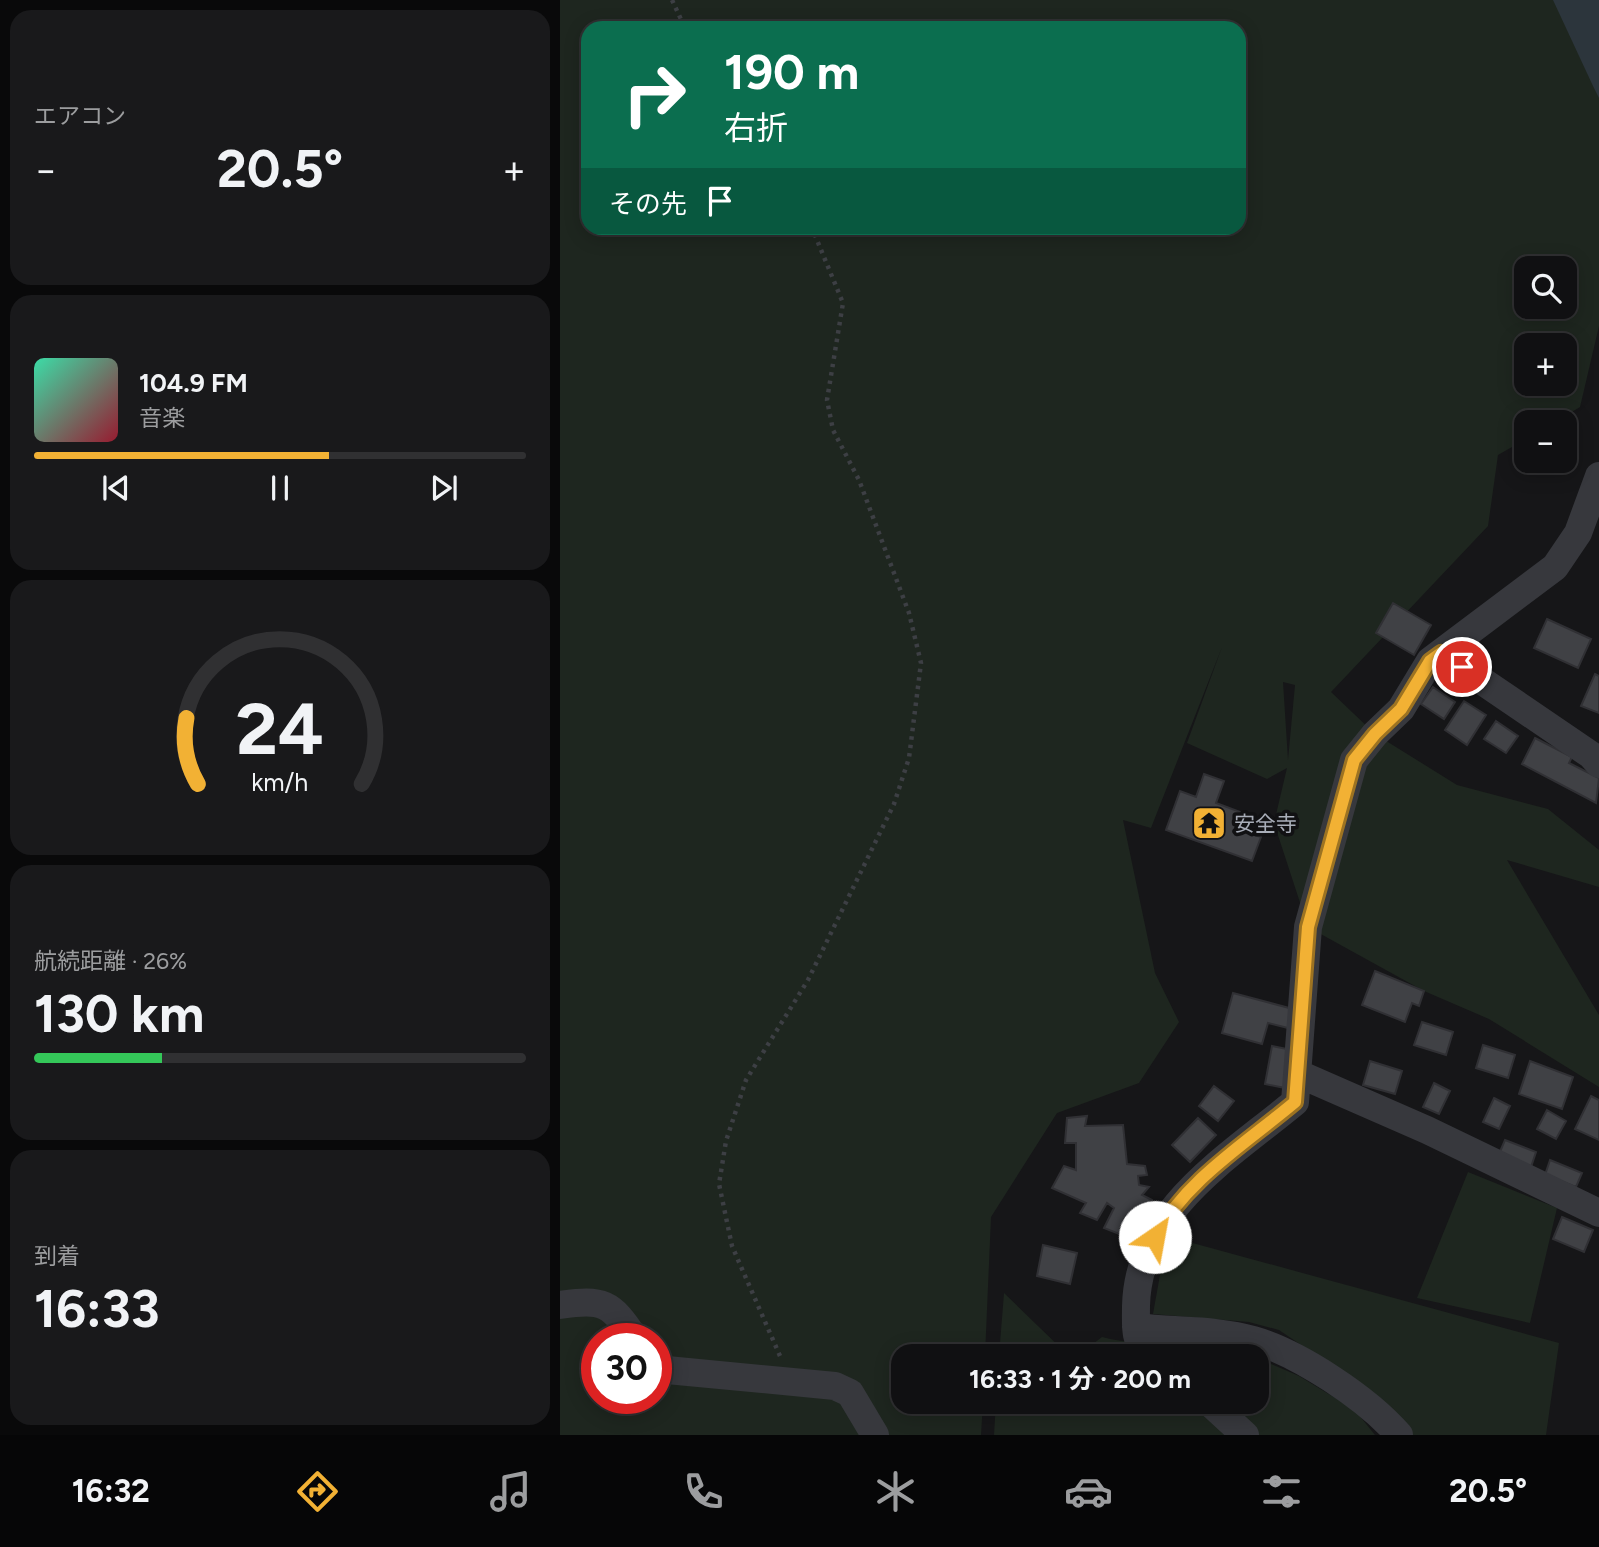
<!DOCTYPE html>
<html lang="ja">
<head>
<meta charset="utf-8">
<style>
	body { margin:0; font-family:Figtree,"Noto Sans JP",sans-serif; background:#19191b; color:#f1f3f6; height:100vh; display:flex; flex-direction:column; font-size:26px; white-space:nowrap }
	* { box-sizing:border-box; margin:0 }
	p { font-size:23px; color:#9c9d9f }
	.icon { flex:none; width:38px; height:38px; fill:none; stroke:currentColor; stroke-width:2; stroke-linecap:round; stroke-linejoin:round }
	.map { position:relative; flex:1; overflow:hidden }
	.panel { display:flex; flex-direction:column; gap:10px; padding:10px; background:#09090a; width:560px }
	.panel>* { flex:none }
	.top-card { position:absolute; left:21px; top:21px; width:665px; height:214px; border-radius:21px; box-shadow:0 4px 18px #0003,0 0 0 2px #303032; background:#0b6e4f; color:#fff; overflow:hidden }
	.tools { position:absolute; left:954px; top:256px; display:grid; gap:14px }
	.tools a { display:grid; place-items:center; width:63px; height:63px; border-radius:14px; background:#101012; box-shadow:0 4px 18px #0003,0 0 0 2px #303032; font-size:35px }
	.speed { position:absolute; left:21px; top:1323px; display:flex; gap:14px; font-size:35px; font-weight:700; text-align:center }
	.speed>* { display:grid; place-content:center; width:91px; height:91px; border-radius:50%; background:#101012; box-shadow:0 4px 18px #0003,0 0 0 2px #303032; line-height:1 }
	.speed .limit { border:10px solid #d22; background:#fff; color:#111 }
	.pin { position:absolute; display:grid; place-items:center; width:60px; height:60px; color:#fff; margin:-30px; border:4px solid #fff; border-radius:50%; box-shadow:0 2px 7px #0007 }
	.me { position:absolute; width:77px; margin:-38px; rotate:33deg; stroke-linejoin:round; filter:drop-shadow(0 0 5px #0008) }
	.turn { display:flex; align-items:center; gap:24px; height:147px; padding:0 28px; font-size:32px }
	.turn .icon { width:91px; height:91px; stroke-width:2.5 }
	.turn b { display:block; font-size:49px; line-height:60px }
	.then { display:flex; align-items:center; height:66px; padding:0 28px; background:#0003; gap:14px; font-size:26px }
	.big { font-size:52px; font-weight:700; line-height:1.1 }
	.panel .tile { flex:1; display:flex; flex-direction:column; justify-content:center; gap:10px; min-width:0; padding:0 24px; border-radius:21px; background:#19191b }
	.panel .dial { align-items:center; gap:0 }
	.dial svg { height:182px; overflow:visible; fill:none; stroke:#303032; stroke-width:7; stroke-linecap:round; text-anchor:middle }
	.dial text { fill:#f1f3f6; stroke:none }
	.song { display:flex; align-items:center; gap:21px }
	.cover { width:84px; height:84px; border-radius:10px; background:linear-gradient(135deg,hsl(160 70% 55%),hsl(350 70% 35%)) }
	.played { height:7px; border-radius:4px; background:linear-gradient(90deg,#f2b134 60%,#303032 60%) }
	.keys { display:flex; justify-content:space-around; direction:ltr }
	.heat { display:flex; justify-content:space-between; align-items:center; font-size:38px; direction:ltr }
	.charge { height:10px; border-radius:5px; background:linear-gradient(90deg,#34c759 26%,#303032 0) }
	.trip { position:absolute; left:331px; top:1344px; width:378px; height:70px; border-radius:21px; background:#101012; box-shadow:0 4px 18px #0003,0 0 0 2px #303032; font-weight:700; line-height:70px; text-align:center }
	.dock { display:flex; height:112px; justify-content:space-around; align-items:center; background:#060607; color:#9c9d9f }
	.dock .icon { width:49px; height:49px }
	.dock .selected { color:#f2b134 }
	.dock b { font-size:32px; color:#f1f3f6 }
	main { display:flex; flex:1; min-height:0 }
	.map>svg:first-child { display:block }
	.green { fill:#1e261f; fill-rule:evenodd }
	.water { fill:#2c353c }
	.building { fill:#404145; stroke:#303034; stroke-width:2 }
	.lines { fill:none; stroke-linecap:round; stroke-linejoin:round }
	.path { stroke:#3d3f44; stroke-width:4.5; stroke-dasharray:3.5 5; stroke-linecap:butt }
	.minor { stroke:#37383d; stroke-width:28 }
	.route-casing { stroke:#9d7322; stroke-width:18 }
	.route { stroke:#f2b134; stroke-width:12 }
	.labels { text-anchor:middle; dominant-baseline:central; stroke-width:7; stroke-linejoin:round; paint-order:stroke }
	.poi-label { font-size:21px; fill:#a8adb8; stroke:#111113; text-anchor:start }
</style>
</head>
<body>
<main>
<section class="panel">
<div class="tile"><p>エアコン</p>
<div class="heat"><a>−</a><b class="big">20.5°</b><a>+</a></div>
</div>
<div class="tile">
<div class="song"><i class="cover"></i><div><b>104.9 FM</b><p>音楽</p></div></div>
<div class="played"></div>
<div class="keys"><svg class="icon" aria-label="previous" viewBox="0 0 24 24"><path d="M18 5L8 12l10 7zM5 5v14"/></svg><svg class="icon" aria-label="pause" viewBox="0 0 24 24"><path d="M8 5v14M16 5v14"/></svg><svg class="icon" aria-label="next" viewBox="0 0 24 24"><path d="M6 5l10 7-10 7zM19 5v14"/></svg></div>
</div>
<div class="tile dial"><svg viewBox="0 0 100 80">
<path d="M14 69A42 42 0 1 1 86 69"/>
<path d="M14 69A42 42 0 0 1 9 40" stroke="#f2b134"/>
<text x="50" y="56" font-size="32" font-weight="700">24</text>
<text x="50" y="72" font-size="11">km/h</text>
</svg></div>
<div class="tile"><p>航続距離 · 26%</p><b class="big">130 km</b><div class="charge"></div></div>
<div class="tile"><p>到着</p><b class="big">16:33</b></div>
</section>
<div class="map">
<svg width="1039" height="1435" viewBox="0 0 1039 1435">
	<rect width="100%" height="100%" fill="#161618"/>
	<path class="green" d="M 0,0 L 1039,0 L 1039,326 L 1020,407 L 995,422 L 966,422 L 966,439 L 938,455 L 928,526 L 771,692 L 815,734 L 897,785 L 988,809 L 1039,850 L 1039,887 L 947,860 L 1039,1015 L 1039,1087 L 929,1019 L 864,991 L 748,927 L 714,823 L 727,768 L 707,779 L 627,743 L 662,647 L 591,828 L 563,820 L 595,973 L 619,1022 L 579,1083 L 497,1113 L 431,1217 L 425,1356 L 343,1356 L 343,1402 L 423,1402 L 421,1435 L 0,1435 ZM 28,28 L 679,28 L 679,228 L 28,228 ZM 966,268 L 1004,268 L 1004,306 L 966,306 ZM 966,345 L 1004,345 L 1004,383 L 966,383 ZM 723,682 L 735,685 L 728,760 ZM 37,1339 L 96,1339 L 96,1398 L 37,1398 Z
		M 908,1172 L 997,1208 L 970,1323 L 857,1298 Z
		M 607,1236 L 999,1343 L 986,1435 L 852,1435 L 756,1355 L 719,1330 L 689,1322 L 593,1314 Z
		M 444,1293 L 509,1356 L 439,1356 Z
		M 542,1337 C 591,1350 644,1337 691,1356 L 517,1356 Z
		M 697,1358 L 739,1376 L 795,1410 L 815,1435 L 434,1435 L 436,1402 L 696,1402 Z"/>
	<path class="water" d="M 993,0 L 1039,0 L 1039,98 L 1033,86 Z"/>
	<path class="building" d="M 833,603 L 871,625 L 854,655 L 816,633 Z
		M 987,619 L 1031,639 L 1018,668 L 974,648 Z
		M 1035,674 L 1039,676 L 1039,713 L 1021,706 Z
		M 873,687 L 895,702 L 884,719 L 861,704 Z
		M 904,701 L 926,715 L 907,745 L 885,730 Z
		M 936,721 L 958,736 L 946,753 L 924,739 Z
		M 975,738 L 1012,757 L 1009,763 L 1039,778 L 1036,803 L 962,764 Z
		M 644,774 L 664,781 L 656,803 L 691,816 L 685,832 L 701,837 L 692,861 L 606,830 L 620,791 L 636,797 Z
		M 815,971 L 864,991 L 859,1006 L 852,1003 L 845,1022 L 802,1005 Z
		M 673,993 L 733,1009 L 728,1028 L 708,1023 L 702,1044 L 662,1033 Z
		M 862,1022 L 893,1032 L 886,1055 L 854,1045 Z
		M 923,1045 L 955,1055 L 948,1078 L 916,1068 Z
		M 712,1046 L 732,1050 L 725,1088 L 705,1084 Z
		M 810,1061 L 842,1071 L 835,1094 L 803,1085 Z
		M 970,1061 L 1013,1077 L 1002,1109 L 959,1094 Z
		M 874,1083 L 890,1091 L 879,1114 L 863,1107 Z
		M 654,1086 L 674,1101 L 658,1121 L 639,1106 Z
		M 1031,1096 L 1039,1100 L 1039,1140 L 1015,1129 Z
		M 934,1098 L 950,1106 L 939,1129 L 923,1122 Z
		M 987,1110 L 1006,1121 L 996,1139 L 977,1129 Z
		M 527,1116 L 525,1126 L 563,1125 L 567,1164 L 585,1166 L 587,1175 L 578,1176 L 579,1185 L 589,1187 L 582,1195 L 592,1200 L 572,1239 L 544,1228 L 554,1208 L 547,1203 L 537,1220 L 520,1213 L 526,1203 L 492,1188 L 504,1166 L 516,1170 L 516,1143 L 505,1143 L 507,1118 Z
		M 638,1118 L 656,1135 L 630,1162 L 612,1145 Z
		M 945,1140 L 976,1152 L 971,1167 L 939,1154 Z
		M 990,1160 L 1022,1173 L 1016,1187 L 985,1175 Z
		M 1002,1217 L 1033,1230 L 1024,1252 L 993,1239 Z
		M 483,1245 L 517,1253 L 510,1284 L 477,1276 Z"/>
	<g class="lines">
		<path class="path" d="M 112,0 L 125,28
			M 220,1356 L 172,1246 L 159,1184 L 166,1141 L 186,1080 L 248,980 L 334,804 L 349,758 L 361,663 L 349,613 L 299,480 L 273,430 L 267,400 L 283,303 L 252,228"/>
		<path class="minor" d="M 881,653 L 1031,755 L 1039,764
			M 739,1074 L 867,1130 L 1039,1213
			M 0,1305 C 43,1299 51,1302 75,1339
			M 576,1327 C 614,1332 656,1329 693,1340 C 739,1353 808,1399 839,1435
			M 586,1356 C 574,1336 576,1328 576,1306 C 578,1210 669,1157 735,1102 L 748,927 L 794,760 L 815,734 L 841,709 L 870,661 L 995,567 L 1018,533 L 1039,476
			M 96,1363 L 107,1370 L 275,1386 L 290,1393 L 315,1435
			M 649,1402 L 685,1435"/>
	</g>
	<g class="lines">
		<g class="route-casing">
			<path id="route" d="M 595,1237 C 626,1180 685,1144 735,1102 L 748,927 L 794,760 L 815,734 L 841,709 L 870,661 L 881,653 L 902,667"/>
		</g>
		<use href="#route" class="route"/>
	</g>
	<defs>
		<g id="temple-square" transform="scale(1.75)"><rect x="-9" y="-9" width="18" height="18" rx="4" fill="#f2b134" stroke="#111113"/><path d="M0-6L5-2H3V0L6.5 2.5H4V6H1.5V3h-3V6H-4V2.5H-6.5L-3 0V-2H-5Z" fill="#111"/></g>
	</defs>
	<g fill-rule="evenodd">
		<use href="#temple-square" x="649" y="823"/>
	</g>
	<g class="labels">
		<g class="poi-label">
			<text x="674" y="823">安全寺</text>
		</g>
	</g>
</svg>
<div class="tools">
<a><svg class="icon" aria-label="search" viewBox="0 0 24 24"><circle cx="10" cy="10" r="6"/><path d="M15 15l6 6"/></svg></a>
<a>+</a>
<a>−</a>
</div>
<div class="speed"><div class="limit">30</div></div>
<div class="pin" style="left:902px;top:667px;background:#d93025"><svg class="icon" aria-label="arrive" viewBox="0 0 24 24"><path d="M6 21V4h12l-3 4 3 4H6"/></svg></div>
<svg class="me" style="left:595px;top:1237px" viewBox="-20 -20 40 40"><circle r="19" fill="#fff"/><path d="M0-13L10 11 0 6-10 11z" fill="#f2b134"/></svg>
<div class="trip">16:33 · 1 分 · 200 m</div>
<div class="top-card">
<div class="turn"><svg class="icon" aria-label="right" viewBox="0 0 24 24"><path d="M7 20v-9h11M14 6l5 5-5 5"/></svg><div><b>190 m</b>右折</div></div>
<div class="then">その先<svg class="icon" aria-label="arrive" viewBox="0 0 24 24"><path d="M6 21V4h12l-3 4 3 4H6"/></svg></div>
</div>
</div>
</main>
<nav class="dock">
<b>16:32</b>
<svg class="icon selected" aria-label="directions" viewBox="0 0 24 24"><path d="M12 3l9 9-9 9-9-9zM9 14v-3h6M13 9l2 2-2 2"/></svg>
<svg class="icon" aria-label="music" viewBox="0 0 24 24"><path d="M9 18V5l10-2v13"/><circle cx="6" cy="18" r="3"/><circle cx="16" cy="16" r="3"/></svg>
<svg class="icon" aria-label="phone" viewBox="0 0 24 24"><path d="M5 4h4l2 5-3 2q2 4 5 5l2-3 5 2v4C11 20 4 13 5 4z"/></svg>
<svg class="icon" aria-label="climate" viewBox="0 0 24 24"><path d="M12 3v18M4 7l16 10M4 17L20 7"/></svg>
<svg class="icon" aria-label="car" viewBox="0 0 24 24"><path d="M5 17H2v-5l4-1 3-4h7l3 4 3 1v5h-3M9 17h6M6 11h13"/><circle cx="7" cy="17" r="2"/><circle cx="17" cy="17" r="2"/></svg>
<svg class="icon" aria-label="filters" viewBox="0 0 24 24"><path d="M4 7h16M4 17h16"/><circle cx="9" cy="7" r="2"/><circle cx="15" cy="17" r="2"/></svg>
<b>20.5°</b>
</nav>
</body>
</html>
